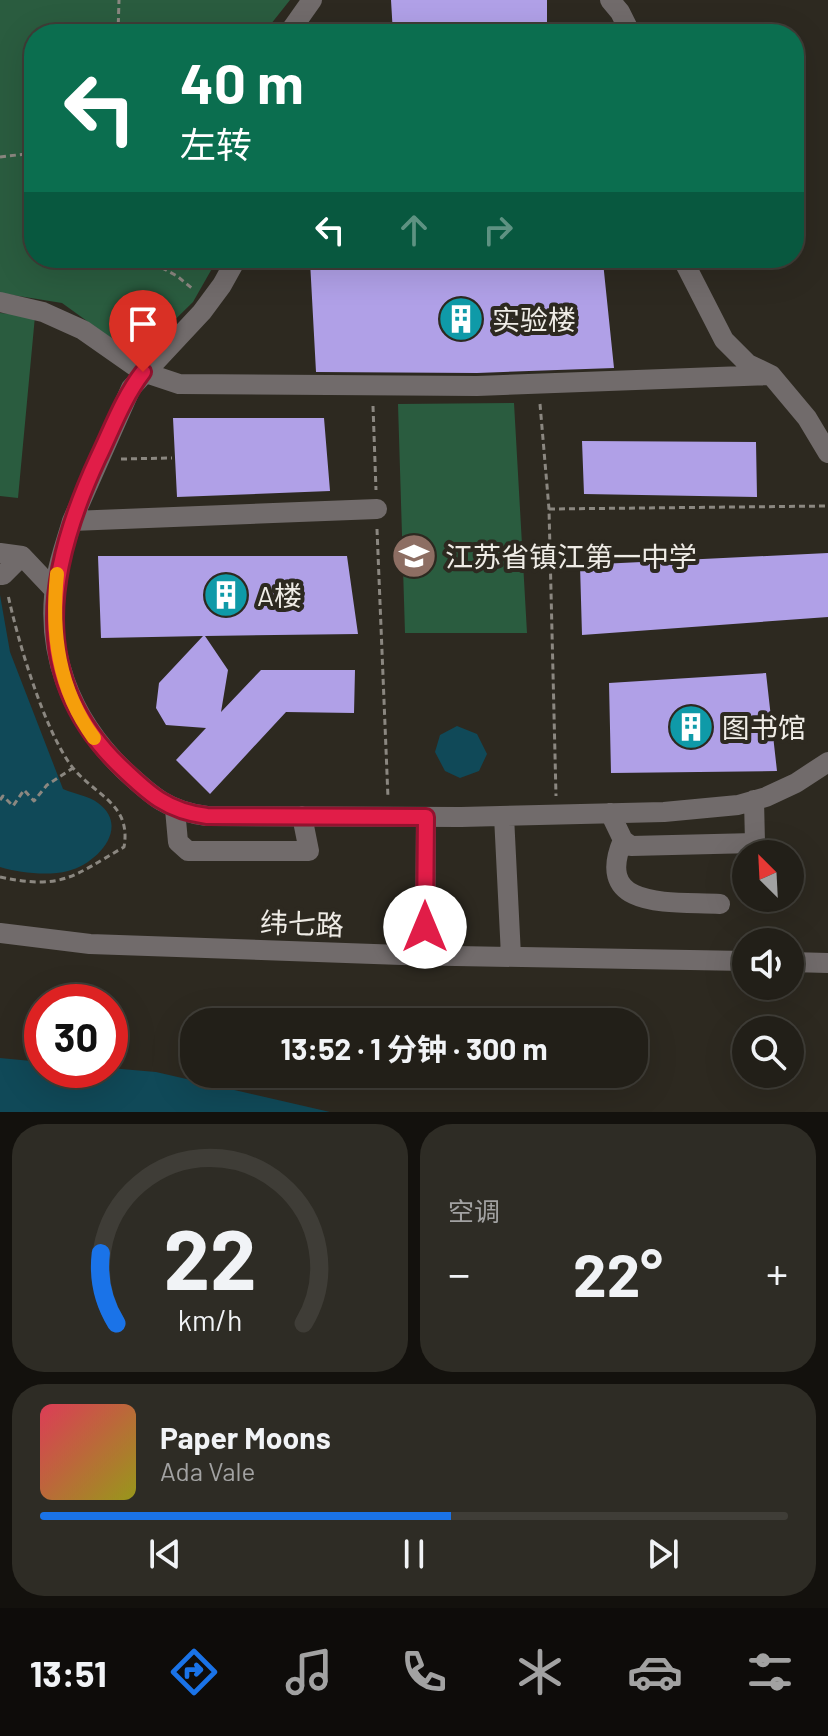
<!DOCTYPE html>
<html lang="zh">
<head>
<meta charset="utf-8">
<style>
	body { margin:0; font-family:Barlow,"Noto Sans SC",sans-serif; background:#2e2c25; color:#f1f3f6; height:100vh; display:flex; flex-direction:column; font-size:30px; white-space:nowrap }
	* { box-sizing:border-box; margin:0 }
	p { font-size:26px; color:#a2a2a2 }
	.icon { flex:none; width:44px; height:44px; fill:none; stroke:currentColor; stroke-width:2; stroke-linecap:round; stroke-linejoin:round }
	.map { position:relative; height:1112px; overflow:hidden }
	.panel { display:flex; flex-direction:column; gap:12px; padding:12px; background:#13110d; flex:1 }
	.panel>* { flex:none }
	.guide { position:absolute; left:24px; top:24px; width:780px; height:244px; border-radius:32px; box-shadow:0 8px 32px #0002,0 0 0 2px #3f3d37; background:#0b6e4f; color:#fff; overflow:hidden }
	.needle { width:52px; rotate:336deg }
	.buttons { position:absolute; left:732px; top:840px; display:grid; gap:16px }
	.buttons a { display:grid; place-items:center; width:72px; height:72px; border-radius:50%; background:#221f18; box-shadow:0 8px 32px #0002,0 0 0 2px #3f3d37; font-size:40px }
	.speed { position:absolute; left:24px; top:984px; display:flex; gap:16px; font-size:40px; font-weight:700; text-align:center }
	.speed>* { display:grid; place-content:center; width:104px; height:104px; border-radius:50%; background:#221f18; box-shadow:0 8px 32px #0002,0 0 0 2px #3f3d37; line-height:1 }
	.speed .limit { border:12px solid #d22; background:#fff; color:#111 }
	.pin { position:absolute; display:grid; place-items:center; width:68px; height:68px; color:#fff; margin:-82px -34px; border-radius:50% 50% 50% 0; rotate:-45deg; box-shadow:0 0 8px #0007 }
	.pin .icon { rotate:45deg }
	.me { position:absolute; width:88px; margin:-44px; rotate:0deg; stroke-linejoin:round; filter:drop-shadow(0 0 6px #0008) }
	.turn { display:flex; align-items:center; gap:28px; height:168px; padding:0 24px; font-size:36px }
	.turn .icon { width:104px; height:104px; stroke-width:2.5 }
	.turn b { display:block; font-size:56px; line-height:68px }
	.lanes { display:flex; align-items:center; height:76px; padding:0 24px; background:#0003; justify-content:center; gap:40px; direction:ltr }
	.lanes .off { opacity:.35 }
	.big { font-size:60px; font-weight:700; line-height:1.1 }
	.panel .widget { flex:1; display:flex; flex-direction:column; justify-content:center; gap:12px; min-width:0; padding:0 28px; border-radius:32px; background:#2e2c25 }
	.panel .dial { align-items:center; gap:0 }
	.dial svg { height:208px; overflow:visible; fill:none; stroke:#3f3d37; stroke-width:7; stroke-linecap:round; text-anchor:middle }
	.dial text { fill:#f1f3f6; stroke:none }
	.song { display:flex; align-items:center; gap:24px }
	.cover { width:96px; height:96px; border-radius:12px; background:linear-gradient(135deg,hsl(350 70% 55%),hsl(60 70% 35%)) }
	.played { height:8px; border-radius:4px; background:linear-gradient(90deg,#1a73e8 55%,#3f3d37 55%) }
	.keys { display:flex; justify-content:space-around; direction:ltr }
	.heat { display:flex; justify-content:space-between; align-items:center; font-size:44px; direction:ltr }
	.panel .tiles { flex:1; display:grid; gap:12px; grid-template-columns:1fr 1fr }
	.widget:last-child { grid-column:span 2 }
	.trip { position:absolute; left:180px; top:1008px; width:468px; height:80px; border-radius:32px; background:#221f18; box-shadow:0 8px 32px #0002,0 0 0 2px #3f3d37; font-weight:700; line-height:80px; text-align:center }
	.tabs { display:flex; height:128px; justify-content:space-around; align-items:center; background:#0e0c0a; color:#a2a2a2 }
	.tabs .icon { width:56px; height:56px }
	.tabs .current { color:#1a73e8 }
	.tabs b { font-size:36px; color:#f1f3f6 }
	.map>svg:first-child { display:block }
	.green { fill:#2a5c3f }
	.water { fill:#104958 }
	.building { fill:#b0a0e7 }
	.lines { fill:none; stroke-linecap:round; stroke-linejoin:round }
	.path { stroke:#8b8780; stroke-width:3; stroke-dasharray:6 4; stroke-linecap:butt }
	.minor { stroke:#716b6b; stroke-width:20 }
	.route-casing { stroke:#92132f; stroke-width:20 }
	.route { stroke:#e11d48; stroke-width:14 }
	.slow { stroke:#f59e0b; stroke-width:14 }
	.labels { text-anchor:middle; dominant-baseline:central; stroke-width:8; stroke-linejoin:round; paint-order:stroke }
	.poi-label { font-size:28px; fill:#efece6; stroke:#2d2920; text-anchor:start }
	.street-label { font-size:28px; fill:#efece6; stroke:#2d2920 }
</style>
</head>
<body>
<div class="map">
<svg width="828" height="1112" viewBox="0 0 828 1112">
	<rect width="100%" height="100%" fill="#2d2920"/>
	<path class="green" d="M 0,0 L 290,0 L 263,34 L 34,34 L 34,258 L 218,258 L 193,302 L 137,357 L 62,303 L 0,293 Z
		M 0,313 L 35,316 L 18,498 L 0,496 Z
		M 514,403 L 527,633 L 405,633 L 398,404 Z"/>
	<path class="water" d="M 0,595 L 10,652 L 63,789 C 74,794 89,796 98,803 C 131,827 97,864 68,871 C 48,876 20,873 0,867 Z
		M 457,726 L 477,734 L 487,754 L 479,771 L 460,778 L 445,771 L 435,752 L 440,735 Z
		M 0,1058 L 42,1062 L 42,1070 L 110,1068 L 156,1072 L 330,1112 L 0,1112 Z"/>
	<path class="building" d="M 391,0 L 547,0 L 547,34 L 393,34 Z
		M 310,261 L 603,262 L 614,368 L 477,373 L 316,372 Z
		M 173,418 L 324,418 L 330,491 L 177,497 Z
		M 582,441 L 756,442 L 757,497 L 584,494 Z
		M 828,553 L 828,617 L 582,635 L 580,565 Z
		M 98,556 L 347,556 L 358,634 L 205,636 L 228,670 L 221,712 L 261,670 L 355,670 L 354,713 L 286,712 L 210,794 L 176,760 L 206,728 L 166,725 L 156,708 L 159,683 L 203,636 L 101,638 Z
		M 766,673 L 777,771 L 611,773 L 609,683 Z"/>
	<g class="lines">
		<path class="path" d="M 118,34 L 119,0
			M 0,157 L 34,153
			M 144,258 L 177,276 L 194,290
			M 540,404 L 549,509 L 556,796
			M 373,406 L 376,490
			M 121,459 L 172,458
			M 549,509 L 828,506
			M 377,529 L 388,798
			M 0,800 L 3,796 L 13,806 L 24,790 L 34,801 L 47,785 L 73,768
			M 0,877 C 62,890 72,877 124,847 C 132,802 92,795 70,764 C 43,726 18,641 8,595"/>
		<path class="minor" d="M 610,0 L 620,12 L 631,34
			M 288,34 L 312,0
			M 682,258 L 724,340 L 748,364 L 771,375 L 807,418 L 828,453
			M 0,302 L 43,312 L 83,330 L 143,372 L 179,384 L 477,386 L 771,375
			M 377,509 L 72,521 C 67,539 60,557 57,575 C 43,649 70,718 124,770 C 152,796 168,811 207,816 L 461,817 L 664,812 L 738,805 L 766,797 L 796,783 L 828,762
			M 72,521 L 131,388 L 202,312 L 222,285 L 237,258
			M 0,553 L 22,556 L 56,592
			M 0,575 L 3,575 L 22,556
			M 175,809 L 178,842 L 188,851 L 309,851 L 302,816
			M 610,813 L 623,840 L 631,846 L 755,843 L 754,800
			M 504,816 L 511,956
			M 623,840 C 592,912 675,901 720,904
			M 0,933 L 90,944 L 402,955 L 746,961
			M 425,955 L 426,817
			M 790,962 L 828,963"/>
	</g>
	<g class="lines">
		<g class="route-casing">
			<path id="route" d="M 143,372 C 123,398 112,429 98,458 C 48,566 26,675 120,766 C 149,794 167,811 207,816 L 426,817 L 425,927"/>
		</g>
		<use href="#route" class="route"/>
		<path class="slow" d="M 57,574 C 51,633 58,689 94,738"/>
	</g>
	<defs>
		<g id="building-disc" transform="scale(2.3)"><circle r="9.5" fill="#0f9aa8" stroke="#2d2920"/><path d="M-4-6H4V6H1V3H-1V6H-4ZM-2.5-4.3h1.7v1.8h-1.7ZM.8-4.3h1.7v1.8H.8ZM-2.5-1h1.7V.8h-1.7ZM.8-1h1.7V.8H.8Z" fill="#fff"/></g>
		<g id="school-disc" transform="scale(2.3)"><circle r="9.5" fill="#8d6e63" stroke="#2d2920"/><path d="M0-5L7-2L0 1L-7-2ZM-4 1L0 2.5L4 1V4Q0 6-4 4Z" fill="#fff"/></g>
	</defs>
	<g fill-rule="evenodd">
		<use href="#building-disc" x="461" y="319"/>
		<use href="#school-disc" x="414" y="556"/>
		<use href="#building-disc" x="226" y="595"/>
		<use href="#building-disc" x="691" y="727"/>
	</g>
	<g class="labels">
		<g class="poi-label">
			<text x="492" y="319">实验楼</text>
			<text x="445" y="556">江苏省镇江第一中学</text>
			<text x="257" y="595">A楼</text>
			<text x="722" y="727">图书馆</text>
		</g>
		<g class="street-label">
			<text transform="translate(302 923) rotate(2)">纬七路</text>
		</g>
	</g>
</svg>
<div class="buttons">
<a><svg class="needle" viewBox="-14 -14 28 28"><path d="M0-13l5 13h-10z" fill="#e53935"/><path d="M0 13l5-13h-10z" fill="#a2a2a2"/></svg></a>
<a><svg class="icon" aria-label="sound" viewBox="0 0 24 24"><path d="M4 9h4l5-4v14l-5-4H4zM17 9q2 3 0 6"/></svg></a>
<a><svg class="icon" aria-label="search" viewBox="0 0 24 24"><circle cx="10" cy="10" r="6"/><path d="M15 15l6 6"/></svg></a>
</div>
<div class="speed"><div class="limit">30</div></div>
<div class="pin" style="left:143px;top:372px;background:#d93025"><svg class="icon" aria-label="arrive" viewBox="0 0 24 24"><path d="M6 21V4h12l-3 4 3 4H6"/></svg></div>
<svg class="me" style="left:425px;top:927px" viewBox="-20 -20 40 40"><circle r="19" fill="#fff"/><path d="M0-13L10 11 0 6-10 11z" fill="#e11d48"/></svg>
<div class="trip">13:52 · 1 分钟 · 300 m</div>
<div class="guide">
<div class="turn"><svg class="icon" aria-label="left" viewBox="0 0 24 24"><path d="M17 20v-9H6M10 6l-5 5 5 5"/></svg><div><b>40 m</b>左转</div></div>
<div class="lanes"><svg class="icon" aria-label="left" viewBox="0 0 24 24"><path d="M17 20v-9H6M10 6l-5 5 5 5"/></svg><svg class="icon off" aria-label="ahead" viewBox="0 0 24 24"><path d="M12 20V5M6 11l6-6 6 6"/></svg><svg class="icon off" aria-label="right" viewBox="0 0 24 24"><path d="M7 20v-9h11M14 6l5 5-5 5"/></svg></div>
</div>
</div>
<section class="panel">
<div class="tiles">
<div class="widget dial"><svg viewBox="0 0 100 80">
<path d="M14 69A42 42 0 1 1 86 69"/>
<path d="M14 69A42 42 0 0 1 8 42" stroke="#1a73e8"/>
<text x="50" y="56" font-size="32" font-weight="700">22</text>
<text x="50" y="72" font-size="11">km/h</text>
</svg></div>
<div class="widget"><p>空调</p>
<div class="heat"><a>−</a><b class="big">22°</b><a>+</a></div>
</div>
<div class="widget">
<div class="song"><i class="cover"></i><div><b>Paper Moons</b><p>Ada Vale</p></div></div>
<div class="played"></div>
<div class="keys"><svg class="icon" aria-label="previous" viewBox="0 0 24 24"><path d="M18 5L8 12l10 7zM5 5v14"/></svg><svg class="icon" aria-label="pause" viewBox="0 0 24 24"><path d="M8 5v14M16 5v14"/></svg><svg class="icon" aria-label="next" viewBox="0 0 24 24"><path d="M6 5l10 7-10 7zM19 5v14"/></svg></div>
</div>
</div>
</section>
<nav class="tabs">
<b>13:51</b>
<svg class="icon current" aria-label="directions" viewBox="0 0 24 24"><path d="M12 3l9 9-9 9-9-9zM9 14v-3h6M13 9l2 2-2 2"/></svg>
<svg class="icon" aria-label="music" viewBox="0 0 24 24"><path d="M9 18V5l10-2v13"/><circle cx="6" cy="18" r="3"/><circle cx="16" cy="16" r="3"/></svg>
<svg class="icon" aria-label="phone" viewBox="0 0 24 24"><path d="M5 4h4l2 5-3 2q2 4 5 5l2-3 5 2v4C11 20 4 13 5 4z"/></svg>
<svg class="icon" aria-label="climate" viewBox="0 0 24 24"><path d="M12 3v18M4 7l16 10M4 17L20 7"/></svg>
<svg class="icon" aria-label="car" viewBox="0 0 24 24"><path d="M5 17H2v-5l4-1 3-4h7l3 4 3 1v5h-3M9 17h6M6 11h13"/><circle cx="7" cy="17" r="2"/><circle cx="17" cy="17" r="2"/></svg>
<svg class="icon" aria-label="filters" viewBox="0 0 24 24"><path d="M4 7h16M4 17h16"/><circle cx="9" cy="7" r="2"/><circle cx="15" cy="17" r="2"/></svg>
</nav>
</body>
</html>
